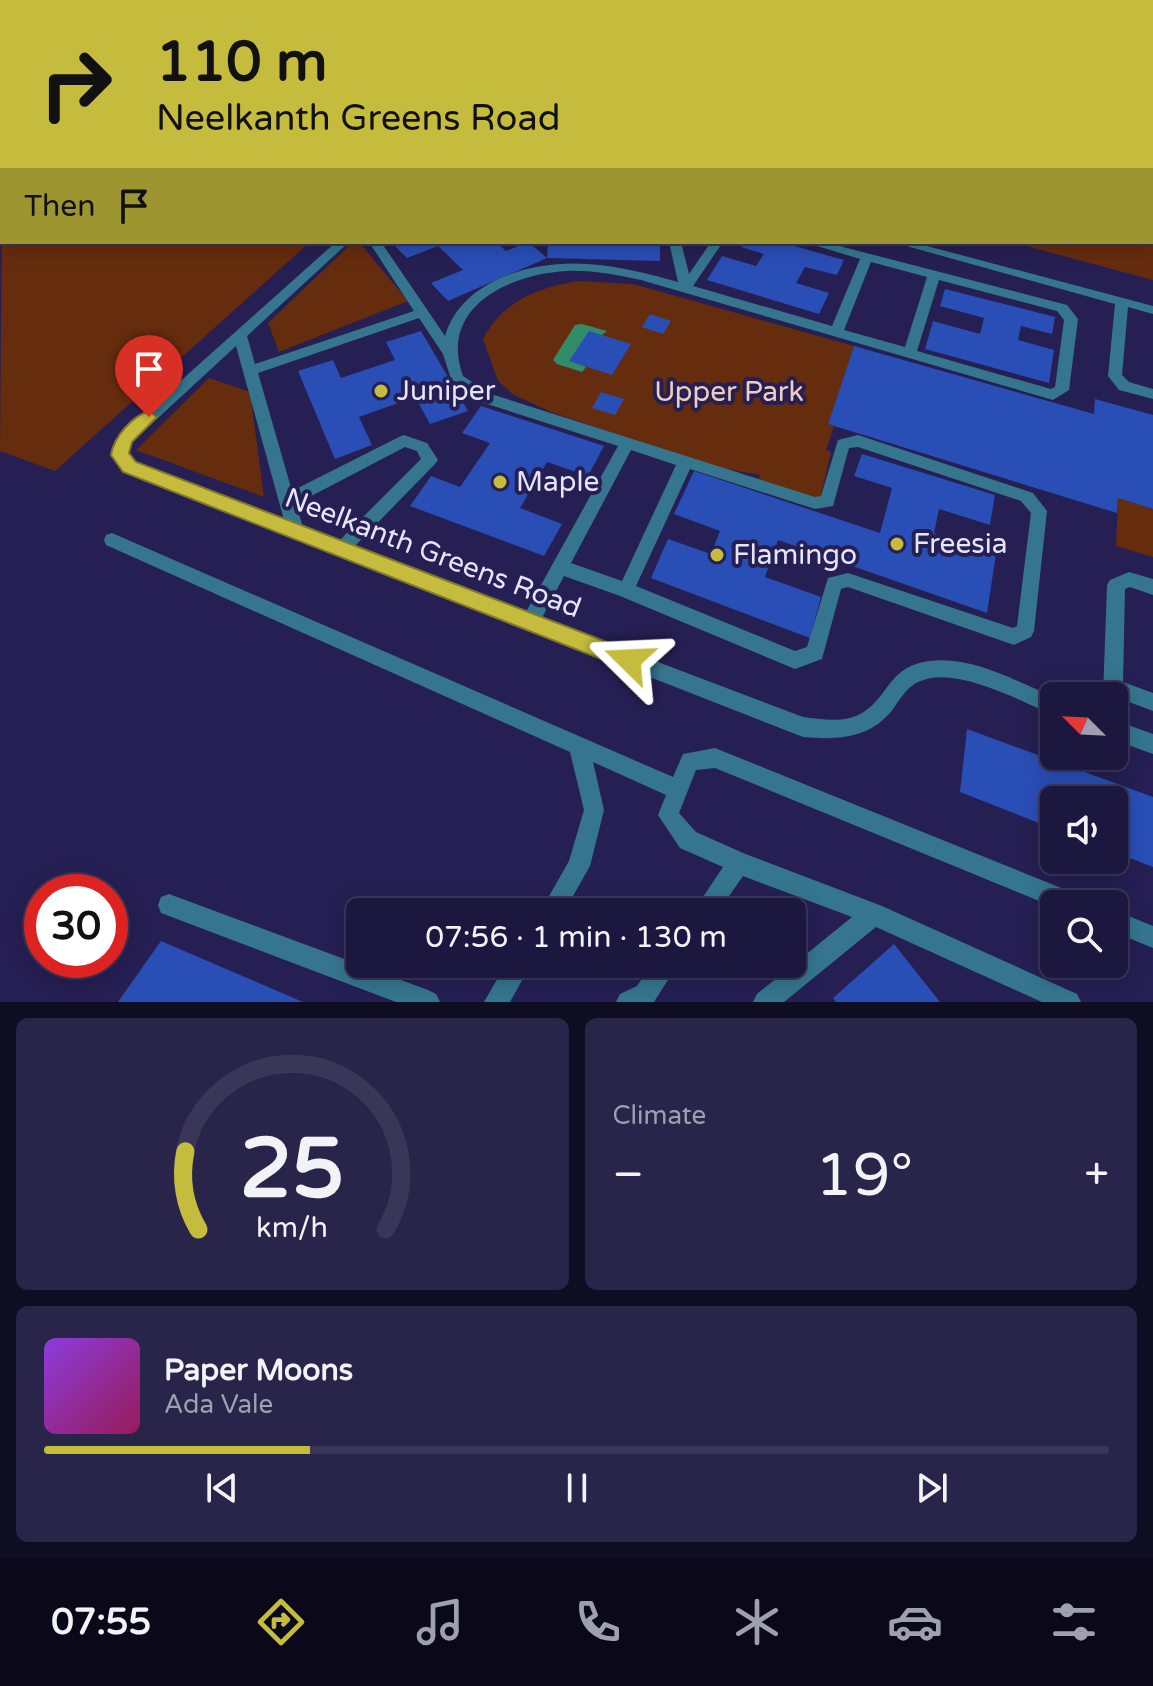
<!DOCTYPE html>
<html lang="en">
<head>
<meta charset="utf-8">
<style>
	body { margin:0; font-family:"Varela Round",sans-serif; background:#292449; color:#f1f3f6; height:100vh; display:flex; flex-direction:column; font-size:30px; white-space:nowrap }
	* { box-sizing:border-box; margin:0 }
	p { font-size:26px; color:#a09fb0 }
	.icon { flex:none; width:44px; height:44px; fill:none; stroke:currentColor; stroke-width:2; stroke-linecap:round; stroke-linejoin:round }
	.map { position:relative; height:1002px; overflow:hidden }
	.sheet { display:flex; flex-direction:column; gap:16px; padding:16px; background:#0f0d22; flex:1 }
	.sheet>* { flex:none }
	.top-card { position:absolute; left:0px; top:0px; width:1154px; height:244px; box-shadow:0 4px 20px #0003,0 0 0 2px #3a3658; background:#c5bc3d; color:#111; overflow:hidden }
	.needle { width:52px; rotate:294deg }
	.fabs { position:absolute; left:1040px; top:682px; display:grid; gap:16px }
	.fabs a { display:grid; place-items:center; width:88px; height:88px; border-radius:12px; background:#1c173e; box-shadow:0 4px 20px #0003,0 0 0 2px #3a3658; font-size:40px }
	.speed { position:absolute; left:24px; top:874px; display:flex; gap:16px; font-size:40px; font-weight:700; text-align:center }
	.speed>* { display:grid; place-content:center; width:104px; height:104px; border-radius:50%; background:#1c173e; box-shadow:0 4px 20px #0003,0 0 0 2px #3a3658; line-height:1 }
	.speed .limit { border:12px solid #d22; background:#fff; color:#111 }
	.pin { position:absolute; display:grid; place-items:center; width:68px; height:68px; color:#fff; margin:-82px -34px; border-radius:50% 50% 50% 0; rotate:-45deg; box-shadow:0 0 8px #0007 }
	.pin .icon { rotate:45deg }
	.me { position:absolute; width:88px; margin:-44px; rotate:291deg; stroke-linejoin:round; filter:drop-shadow(0 0 6px #0008) }
	.turn { display:flex; align-items:center; gap:28px; height:168px; padding:0 24px; font-size:36px }
	.turn .icon { width:104px; height:104px; stroke-width:2.5 }
	.turn b { display:block; font-size:56px; line-height:68px }
	.then { display:flex; align-items:center; height:76px; padding:0 24px; background:#0003; gap:16px; font-size:30px }
	.big { font-size:60px; font-weight:600; line-height:1.1 }
	.sheet .card { flex:1; display:flex; flex-direction:column; justify-content:center; gap:12px; min-width:0; padding:0 28px; border-radius:12px; background:#292449 }
	.sheet .dial { align-items:center; gap:0 }
	.dial svg { height:208px; overflow:visible; fill:none; stroke:#3a3658; stroke-width:7; stroke-linecap:round; text-anchor:middle }
	.dial text { fill:#f1f3f6; stroke:none }
	.song { display:flex; align-items:center; gap:24px }
	.cover { width:96px; height:96px; border-radius:12px; background:linear-gradient(135deg,hsl(270 70% 55%),hsl(330 70% 35%)) }
	.played { height:8px; border-radius:4px; background:linear-gradient(90deg,#c5bc3d 25%,#3a3658 25%) }
	.keys { display:flex; justify-content:space-around; direction:ltr }
	.heat { display:flex; justify-content:space-between; align-items:center; font-size:44px; direction:ltr }
	.sheet .tiles { flex:1; display:grid; gap:16px; grid-template-columns:1fr 1fr }
	.card:last-child { grid-column:span 2 }
	.trip { position:absolute; left:346px; top:898px; width:460px; height:80px; border-radius:12px; background:#1c173e; box-shadow:0 4px 20px #0003,0 0 0 2px #3a3658; font-weight:600; line-height:80px; text-align:center }
	.tab-bar { display:flex; height:128px; justify-content:space-around; align-items:center; background:#0b0919; color:#a09fb0 }
	.tab-bar .icon { width:56px; height:56px }
	.tab-bar .active { color:#c5bc3d }
	.tab-bar b { font-size:36px; color:#f1f3f6 }
	.map>svg:first-child { display:block }
	.green { fill:#662c0e }
	.water { fill:#318c6a }
	.building { fill:#294eb5 }
	.lines { fill:none; stroke-linecap:round; stroke-linejoin:round }
	.service { fill:#35768e; fill-rule:evenodd }
	.minor { fill:#35768e; fill-rule:evenodd }
	.route { fill:#c5bc3d; stroke:#807a28; stroke-width:2 }
	.poi-dot { fill:#c5bc3d; stroke:#261f53; stroke-width:3 }
	.labels { text-anchor:middle; dominant-baseline:central; stroke-width:8; stroke-linejoin:round; paint-order:stroke }
	.poi-label { font-size:28px; fill:#e5e5fa; stroke:#261f53; text-anchor:start }
	.park-label { font-size:28px; fill:#edcec1; stroke:#261f53 }
	.street-label { font-size:28px; fill:#e5e5fa; stroke:#261f53 }
</style>
</head>
<body>
<div class="map">
<svg width="1153" height="1002" viewBox="0 0 1153 1002">
	<rect width="100%" height="100%" fill="#261f53"/>
	<path class="green" d="M 0,0 L 271,0 L 272,2 L 2,2 L 0,140 Z
		M 351,0 L 1153,0 L 1153,156 L 1152,2 L 346,2 Z
		M 1153,180 L 1153,280 L 1011,242 L 1152,242 Z
		M 2,206 L 2,242 L 310,242 L 55,471 L 0,451 Z
		M 353,242 L 359,242 L 408,301 L 279,352 L 268,323 Z
		M 579,281 L 633,284 L 854,346 L 828,424 L 834,426 L 826,450 L 831,452 L 820,499 L 758,480 L 760,475 L 710,466 L 551,412 L 514,395 L 498,381 L 483,339 C 503,301 538,287 579,281 Z
		M 209,378 L 250,392 L 264,497 L 136,450 Z
		M 1118,498 L 1153,509 L 1153,557 L 1116,546 Z"/>
	<path class="water" d="M 582,324 L 607,331 L 570,360 L 586,367 L 582,372 L 557,364 L 553,360 L 575,325 Z"/>
	<path class="building" d="M 395,242 L 496,242 L 506,251 L 528,242 L 547,258 L 548,242 L 660,242 L 660,261 L 547,258 L 448,301 L 431,283 L 463,270 L 438,246 L 407,258 L 392,243 Z
		M 745,242 L 780,242 L 844,260 L 837,275 L 805,267 L 796,283 L 829,293 L 819,314 L 707,280 L 722,256 L 756,266 L 764,254 L 741,247 Z
		M 945,289 L 1055,317 L 1052,334 L 1021,326 L 1018,340 L 1054,350 L 1049,383 L 925,349 L 933,321 L 980,334 L 984,318 L 940,306 Z
		M 650,314 L 671,321 L 663,334 L 642,327 Z
		M 421,331 L 468,411 L 430,424 L 415,397 L 359,417 L 372,445 L 335,459 L 298,371 L 333,360 L 341,378 L 395,360 L 386,342 Z
		M 589,331 L 631,344 L 612,375 L 569,361 Z
		M 854,346 L 1094,414 L 1095,399 L 1153,415 L 1153,509 L 1118,498 L 1117,513 L 828,424 Z
		M 601,392 L 624,399 L 615,415 L 592,408 Z
		M 481,406 L 604,446 L 588,476 L 547,462 L 520,508 L 562,524 L 544,556 L 410,506 L 431,476 L 460,487 L 490,443 L 462,433 Z
		M 862,454 L 995,495 L 990,525 L 939,509 L 934,533 L 996,554 L 987,613 L 778,540 L 765,577 L 821,597 L 810,638 L 651,578 L 668,539 L 711,554 L 720,531 L 674,514 L 694,471 L 880,533 L 892,488 L 854,476 Z
		M 967,729 L 1153,797 L 1153,867 L 1114,852 L 1114,800 L 1054,800 L 1054,829 L 960,792 Z
		M 161,941 L 254,981 L 303,1002 L 118,1002 Z
		M 894,944 L 940,1002 L 836,1002 L 833,998 Z"/>
	<g class="lines">
		<path class="service" d="M 1152,167 L 1153,167 L 1153,173 L 1152,173 Z"/>
		<path class="minor" d="M 336,242 L 349,242 L 247,336 L 255,364 L 414,311 L 369,242 L 381,242 L 445,336 C 462,279 534,260 588,264 C 619,266 649,274 678,282 L 669,242 L 681,242 L 689,274 L 711,242 L 723,242 L 693,286 L 832,326 L 860,259 L 804,242 L 824,242 L 1067,305 L 1078,319 L 1069,390 L 1053,400 L 641,280 C 617,275 592,270 567,271 C 509,274 438,307 463,376 L 491,394 L 815,497 L 821,496 L 838,440 L 858,435 L 1033,493 L 1047,511 L 1034,631 L 1031,637 L 1014,645 L 848,587 L 841,589 L 822,659 L 795,669 L 620,596 L 564,576 L 542,618 L 803,717 C 820,719 842,723 858,715 C 889,701 886,666 930,661 C 973,656 1015,681 1054,697 L 1054,715 C 1019,701 955,664 918,682 C 907,687 900,699 893,709 C 870,739 838,740 803,737 L 124,471 L 112,455 L 121,434 ZM 871,262 L 927,277 L 905,347 L 844,330 ZM 939,280 L 1057,311 L 1064,320 L 1055,387 L 1051,389 L 917,351 ZM 419,318 L 443,354 L 452,382 L 481,402 L 618,446 L 526,612 L 354,547 L 435,464 L 438,460 L 427,443 L 404,435 L 399,437 L 292,491 L 258,373 ZM 236,346 L 284,520 L 134,463 L 128,454 L 133,441 ZM 405,447 L 417,451 L 421,459 L 339,541 L 303,527 L 296,504 ZM 858,447 L 1021,501 L 1031,513 L 1017,626 L 1013,628 L 848,573 L 828,578 L 807,647 L 795,651 L 636,586 L 690,469 L 815,509 L 833,506 L 849,448 ZM 631,450 L 676,465 L 622,581 L 571,563 Z
			M 892,242 L 912,242 L 1153,306 L 1153,314 L 1128,307 L 1122,375 L 1129,382 L 1153,389 L 1153,399 L 1119,390 L 1108,376 L 1115,304 Z
			M 112,533 L 673,777 L 683,754 L 715,748 L 1081,896 L 1084,904 L 1054,904 L 1054,907 L 715,768 L 696,770 L 679,813 L 696,832 L 743,853 L 882,906 L 1077,994 L 1081,1002 L 1042,1002 L 876,927 L 784,1002 L 753,1002 L 757,994 L 852,917 L 743,876 L 718,912 L 693,912 L 723,867 L 680,848 L 658,815 L 666,795 L 593,762 L 604,810 L 590,866 L 564,912 L 540,912 L 569,861 L 584,810 L 570,752 L 106,545 L 104,540 L 106,535 Z
			M 1129,572 L 1153,579 L 1153,595 L 1130,587 L 1125,589 L 1123,682 L 1153,693 L 1153,711 L 1121,699 L 1114,705 L 1114,696 L 1103,696 L 1107,585 L 1110,580 Z
			M 1114,720 L 1153,734 L 1153,754 L 1114,740 Z
			M 169,894 L 428,990 L 436,994 L 440,1002 L 396,1002 L 169,916 L 161,913 L 158,905 L 161,897 Z
			M 1114,910 L 1153,926 L 1153,948 L 1114,932 Z
			M 506,964 L 531,964 L 510,1002 L 484,1002 Z
			M 652,964 L 678,964 L 654,1002 L 616,1002 L 620,994 L 637,986 Z"/>
	</g>
	<path class="route" d="M 149,411 L 157,417 L 132,442 L 129,453 L 136,462 L 636,653 L 639,660 L 636,667 L 629,670 L 123,472 L 111,455 C 114,437 131,417 149,411 Z"/>
	<g class="poi-dot">
		<circle cx="381" cy="391" r="8"/>
		<circle cx="500" cy="482" r="8"/>
		<circle cx="897" cy="544" r="8"/>
		<circle cx="717" cy="555" r="8"/>
	</g>
	<g class="labels">
		<g class="poi-label">
			<text x="397" y="391">Juniper</text>
			<text x="516" y="482">Maple</text>
			<text x="913" y="544">Freesia</text>
			<text x="733" y="555">Flamingo</text>
		</g>
		<g class="park-label">
			<text x="729" y="392">Upper Park</text>
		</g>
		<g class="street-label">
			<text transform="translate(433 553) rotate(21)">Neelkanth Greens Road</text>
		</g>
	</g>
</svg>
<div class="fabs">
<a><svg class="needle" viewBox="-14 -14 28 28"><path d="M0-13l5 13h-10z" fill="#e53935"/><path d="M0 13l5-13h-10z" fill="#a09fb0"/></svg></a>
<a><svg class="icon" aria-label="sound" viewBox="0 0 24 24"><path d="M4 9h4l5-4v14l-5-4H4zM17 9q2 3 0 6"/></svg></a>
<a><svg class="icon" aria-label="search" viewBox="0 0 24 24"><circle cx="10" cy="10" r="6"/><path d="M15 15l6 6"/></svg></a>
</div>
<div class="speed"><div class="limit">30</div></div>
<div class="pin" style="left:149px;top:417px;background:#d93025"><svg class="icon" aria-label="arrive" viewBox="0 0 24 24"><path d="M6 21V4h12l-3 4 3 4H6"/></svg></div>
<svg class="me" style="left:629px;top:660px" viewBox="-20 -20 40 40"><path d="M0-17L14 15 0 8-14 15z" fill="#c5bc3d" stroke="#fff" stroke-width="4"/></svg>
<div class="trip">07:56 · 1 min · 130 m</div>
<div class="top-card">
<div class="turn"><svg class="icon" aria-label="right" viewBox="0 0 24 24"><path d="M7 20v-9h11M14 6l5 5-5 5"/></svg><div><b>110 m</b>Neelkanth Greens Road</div></div>
<div class="then">Then<svg class="icon" aria-label="arrive" viewBox="0 0 24 24"><path d="M6 21V4h12l-3 4 3 4H6"/></svg></div>
</div>
</div>
<section class="sheet">
<div class="tiles">
<div class="card dial"><svg viewBox="0 0 100 80">
<path d="M14 69A42 42 0 1 1 86 69"/>
<path d="M14 69A42 42 0 0 1 9 39" stroke="#c5bc3d"/>
<text x="50" y="56" font-size="32" font-weight="700">25</text>
<text x="50" y="72" font-size="11">km/h</text>
</svg></div>
<div class="card"><p>Climate</p>
<div class="heat"><a>−</a><b class="big">19°</b><a>+</a></div>
</div>
<div class="card">
<div class="song"><i class="cover"></i><div><b>Paper Moons</b><p>Ada Vale</p></div></div>
<div class="played"></div>
<div class="keys"><svg class="icon" aria-label="previous" viewBox="0 0 24 24"><path d="M18 5L8 12l10 7zM5 5v14"/></svg><svg class="icon" aria-label="pause" viewBox="0 0 24 24"><path d="M8 5v14M16 5v14"/></svg><svg class="icon" aria-label="next" viewBox="0 0 24 24"><path d="M6 5l10 7-10 7zM19 5v14"/></svg></div>
</div>
</div>
</section>
<nav class="tab-bar">
<b>07:55</b>
<svg class="icon active" aria-label="directions" viewBox="0 0 24 24"><path d="M12 3l9 9-9 9-9-9zM9 14v-3h6M13 9l2 2-2 2"/></svg>
<svg class="icon" aria-label="music" viewBox="0 0 24 24"><path d="M9 18V5l10-2v13"/><circle cx="6" cy="18" r="3"/><circle cx="16" cy="16" r="3"/></svg>
<svg class="icon" aria-label="phone" viewBox="0 0 24 24"><path d="M5 4h4l2 5-3 2q2 4 5 5l2-3 5 2v4C11 20 4 13 5 4z"/></svg>
<svg class="icon" aria-label="climate" viewBox="0 0 24 24"><path d="M12 3v18M4 7l16 10M4 17L20 7"/></svg>
<svg class="icon" aria-label="car" viewBox="0 0 24 24"><path d="M5 17H2v-5l4-1 3-4h7l3 4 3 1v5h-3M9 17h6M6 11h13"/><circle cx="7" cy="17" r="2"/><circle cx="17" cy="17" r="2"/></svg>
<svg class="icon" aria-label="filters" viewBox="0 0 24 24"><path d="M4 7h16M4 17h16"/><circle cx="9" cy="7" r="2"/><circle cx="15" cy="17" r="2"/></svg>
</nav>
</body>
</html>
